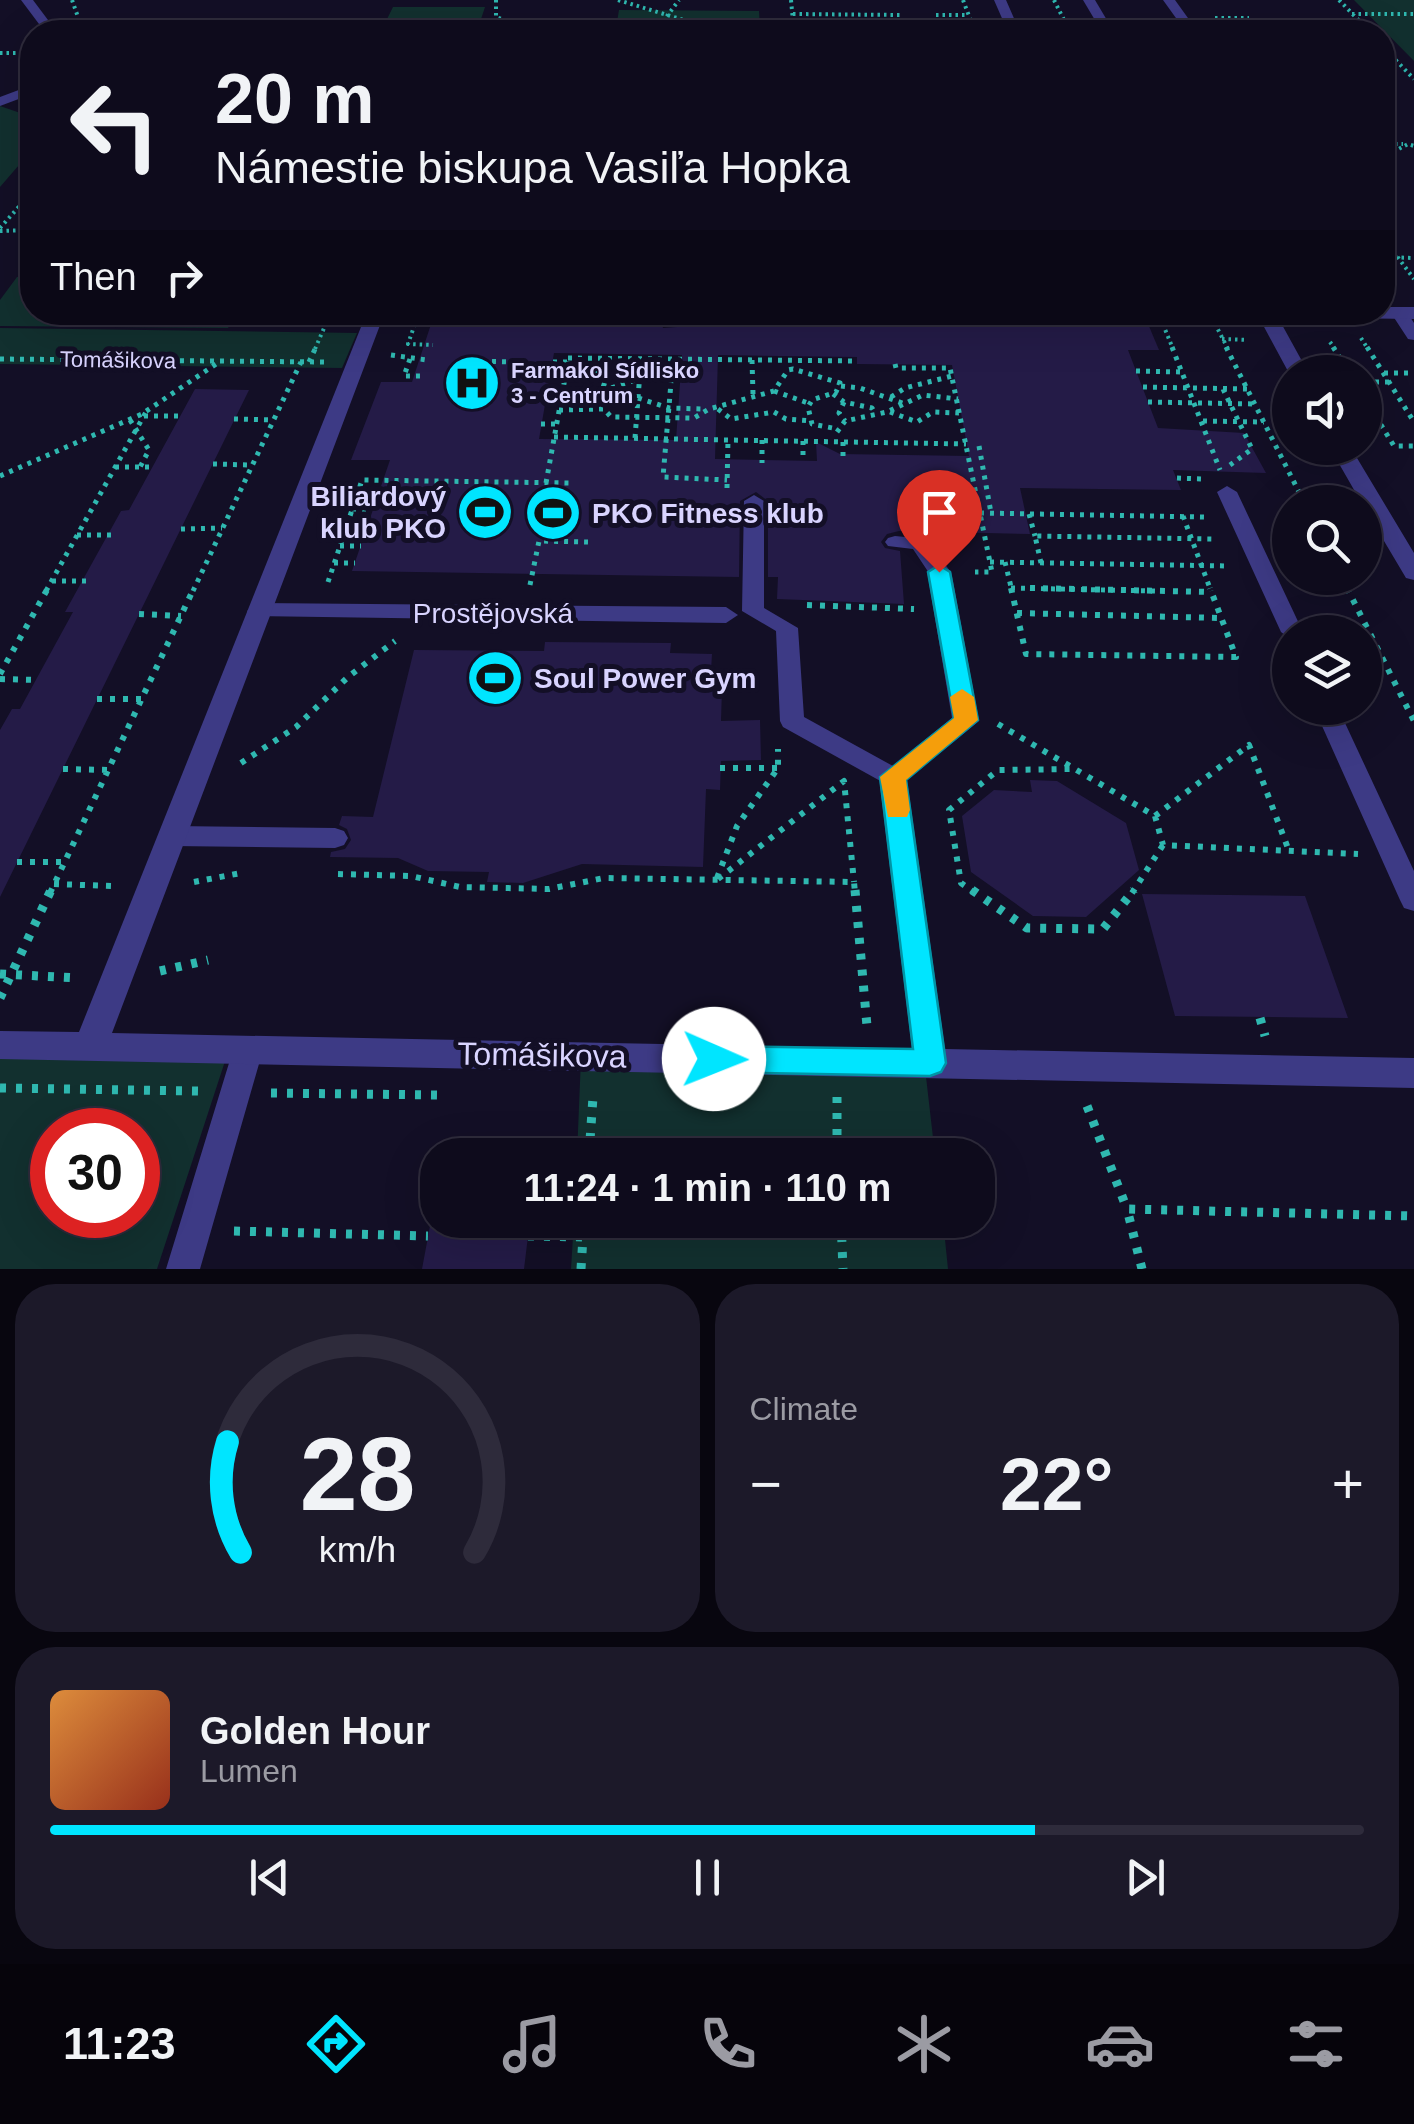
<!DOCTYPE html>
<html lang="en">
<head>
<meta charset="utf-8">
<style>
	body { margin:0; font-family:Arial,sans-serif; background:#1c1929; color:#f1f3f6; height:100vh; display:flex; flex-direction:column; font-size:38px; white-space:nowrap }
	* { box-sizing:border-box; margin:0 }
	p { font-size:32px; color:#9b9ba3 }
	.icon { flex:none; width:55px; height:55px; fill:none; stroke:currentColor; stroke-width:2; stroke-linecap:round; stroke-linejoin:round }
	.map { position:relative; height:1269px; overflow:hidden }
	.side { display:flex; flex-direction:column; gap:15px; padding:15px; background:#08060f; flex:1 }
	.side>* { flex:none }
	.guide { position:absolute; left:20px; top:20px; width:1375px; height:305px; border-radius:40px; box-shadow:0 10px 40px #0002,0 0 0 2px #2e2b3b; background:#0e0b1c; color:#f1f3f6; overflow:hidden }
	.tools { position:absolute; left:1272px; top:355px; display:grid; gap:20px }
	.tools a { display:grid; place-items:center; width:110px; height:110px; border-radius:50%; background:#0e0b1c; box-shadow:0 10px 40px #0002,0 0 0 2px #2e2b3b; font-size:50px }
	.speed { position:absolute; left:30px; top:1108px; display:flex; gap:20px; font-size:50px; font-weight:700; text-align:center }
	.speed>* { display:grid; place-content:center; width:130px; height:130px; border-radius:50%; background:#0e0b1c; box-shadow:0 10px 40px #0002,0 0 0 2px #2e2b3b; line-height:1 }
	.speed .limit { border:15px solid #d22; background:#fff; color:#111 }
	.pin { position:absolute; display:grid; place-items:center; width:85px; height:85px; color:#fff; margin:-102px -42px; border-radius:50% 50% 50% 0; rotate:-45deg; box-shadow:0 0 10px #0007 }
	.pin .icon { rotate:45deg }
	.me { position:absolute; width:110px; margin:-55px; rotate:91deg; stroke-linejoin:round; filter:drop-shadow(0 0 8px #0008) }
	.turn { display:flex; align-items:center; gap:35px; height:210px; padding:0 30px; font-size:45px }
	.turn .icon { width:130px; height:130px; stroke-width:2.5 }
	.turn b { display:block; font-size:70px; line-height:85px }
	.then { display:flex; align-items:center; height:95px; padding:0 30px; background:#0003; gap:20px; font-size:38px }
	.big { font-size:75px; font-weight:800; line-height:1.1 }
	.side .card { flex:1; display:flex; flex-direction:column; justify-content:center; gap:15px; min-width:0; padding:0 35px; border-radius:40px; background:#1c1929 }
	.side .dial { align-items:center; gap:0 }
	.dial svg { height:260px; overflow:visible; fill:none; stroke:#2e2b3b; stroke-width:7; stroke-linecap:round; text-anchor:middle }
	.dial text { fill:#f1f3f6; stroke:none }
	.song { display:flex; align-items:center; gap:30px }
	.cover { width:120px; height:120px; border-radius:15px; background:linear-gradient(135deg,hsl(30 70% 55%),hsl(10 70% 35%)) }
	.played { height:10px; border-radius:5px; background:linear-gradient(90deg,#00e5ff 75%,#2e2b3b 75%) }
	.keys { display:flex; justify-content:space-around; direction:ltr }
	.heat { display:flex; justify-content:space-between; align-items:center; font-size:55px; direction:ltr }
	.side .tiles { flex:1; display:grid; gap:15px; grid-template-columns:1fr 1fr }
	.card:last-child { grid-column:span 2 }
	.trip { position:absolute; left:420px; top:1138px; width:575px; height:100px; border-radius:40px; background:#0e0b1c; box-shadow:0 10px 40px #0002,0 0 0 2px #2e2b3b; font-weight:800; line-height:100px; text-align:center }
	.menu { display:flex; height:160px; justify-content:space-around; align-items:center; background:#06040b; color:#9b9ba3 }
	.menu .icon { width:70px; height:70px }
	.menu .current { color:#00e5ff }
	.menu b { font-size:45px; color:#f1f3f6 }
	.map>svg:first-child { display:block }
	.green { fill:#12302f; fill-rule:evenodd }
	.building { fill:#241b47; fill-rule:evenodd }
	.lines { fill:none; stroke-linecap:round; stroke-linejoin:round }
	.path-far3 { stroke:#2fb8b0; stroke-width:4; stroke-dasharray:2.5 4; stroke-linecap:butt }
	.path-far2 { stroke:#2fb8b0; stroke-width:5; stroke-dasharray:4 6; stroke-linecap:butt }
	.path-far1 { stroke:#2fb8b0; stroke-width:6; stroke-dasharray:5 8; stroke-linecap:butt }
	.path { stroke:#2fb8b0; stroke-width:9; stroke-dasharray:6 10; stroke-linecap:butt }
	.service { fill:#3d3a85; fill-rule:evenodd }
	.pedestrian { fill:#3d3a85; fill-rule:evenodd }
	.minor { fill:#3d3a85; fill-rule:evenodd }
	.tertiary { fill:#3d3a85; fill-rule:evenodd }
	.route { fill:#00e5ff; stroke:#0095a6; stroke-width:2.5 }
	.slow { fill:#f59e0b }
	.labels { text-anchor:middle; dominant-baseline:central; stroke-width:10; stroke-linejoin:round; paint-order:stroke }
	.far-street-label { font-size:22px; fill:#d9d4ff; stroke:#130f26 }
	.far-poi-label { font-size:22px; font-weight:bold; fill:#d9d4ff; stroke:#130f26; text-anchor:start }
	.poi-label { font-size:28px; font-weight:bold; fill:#d9d4ff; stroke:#130f26; text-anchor:start }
	.street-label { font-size:28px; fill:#d9d4ff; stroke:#130f26 }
	.near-street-label { font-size:32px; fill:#d9d4ff; stroke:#130f26 }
</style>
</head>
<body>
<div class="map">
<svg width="1414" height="1269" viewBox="0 0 1414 1269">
	<rect width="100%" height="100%" fill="#130f26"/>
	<path class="green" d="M 1354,0 L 1414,0 L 1414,61 Z
		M 393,7 L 485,7 L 481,19 L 387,19 Z
		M 619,10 L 759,11 L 760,30 L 680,30 L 679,22 L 617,22 Z
		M 0,106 L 32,117 L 32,150 L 0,187 Z
		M 17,277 L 32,277 L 32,312 L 237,313 L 228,328 L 0,326 L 0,300 Z
		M 0,328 L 357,333 L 342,368 L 0,364 Z
		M 0,1045 L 229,1049 L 157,1269 L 0,1269 ZM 52,1130 L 138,1130 L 138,1215 L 52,1215 Z
		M 581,1058 L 925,1068 L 935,1155 L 577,1155 Z
		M 574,1220 L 943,1220 L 948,1269 L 571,1269 Z"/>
	<path class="building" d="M 435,312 L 658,312 L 663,328 L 677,327 L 682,312 L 1143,312 L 1159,350 L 1128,350 L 1158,428 L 1244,433 L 1266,473 L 1173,470 L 1181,490 L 1020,488 L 1030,534 L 899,531 L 887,534 L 881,542 L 885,548 L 900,551 L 904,604 L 777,599 L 778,577 L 768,577 L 768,501 L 756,492 L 740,501 L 739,577 L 352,571 L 390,460 L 351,460 L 381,382 L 412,382 ZM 554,353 L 682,355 L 676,440 L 539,439 ZM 718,355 L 857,357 L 857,364 L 952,365 L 969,456 L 840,454 L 816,442 L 817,461 L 715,459 Z
		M 195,389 L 249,390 L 0,897 L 0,730 L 12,709 L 20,709 L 73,612 L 65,612 L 121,511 L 129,510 Z
		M 545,642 L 671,643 L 670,653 L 712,654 L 710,688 L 722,688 L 721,721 L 760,720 L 761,760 L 721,761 L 720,790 L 706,789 L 703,867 L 582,864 L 523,883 L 487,882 L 489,872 L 428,871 L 398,858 L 330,857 L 331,852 L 345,849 L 351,840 L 347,829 L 339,825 L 342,816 L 373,817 L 414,650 L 544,651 Z
		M 1030,780 L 1057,781 L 1126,823 L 1139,870 L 1086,917 L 1033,916 L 971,872 L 962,816 L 994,790 L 1032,792 Z
		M 1142,894 L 1305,896 L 1348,1018 L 1175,1016 Z
		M 444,1146 L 539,1147 L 538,1155 L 442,1155 Z
		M 438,1183 L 438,1220 L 530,1220 L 524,1269 L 422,1269 Z"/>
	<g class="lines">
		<path class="path-far3" d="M 72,0 L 78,17
			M 496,0 L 496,17 L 538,32
			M 618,0 L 723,32
			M 791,0 L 794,32
			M 963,0 L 975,32
			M 1054,0 L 1070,32
			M 1339,0 L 1370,32
			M 793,14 L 900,15
			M 1352,14 L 1414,14
			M 936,15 L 968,15
			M 1215,18 L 1249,18
			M 655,32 L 679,0
			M 1382,46 L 1414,79
			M 0,53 L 29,53
			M 1382,144 L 1403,144
			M 1382,158 L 1408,144 L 1414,146
			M 0,228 L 32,192
			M 0,231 L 32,230
			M 1382,236 L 1414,279
			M 1382,257 L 1414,258
			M 419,312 L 408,344 L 433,345
			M 1158,312 L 1173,349
			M 1209,312 L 1228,349
			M 1361,338 L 1368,349
			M 1222,339 L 1248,340
			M 1330,342 L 1335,349
			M 315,349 L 331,312"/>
		<path class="path-far2" d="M 1172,347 L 1220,470
			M 1226,347 L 1304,502
			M 1333,347 L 1349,372
			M 1367,347 L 1414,422
			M 391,355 L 427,360
			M 568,358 L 857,361
			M 0,359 L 324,362
			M 410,359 L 404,376 L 421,376
			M 673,359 L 663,477 L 727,480
			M 752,360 L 753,394
			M 462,361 L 520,362
			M 309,362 L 316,347
			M 553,362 L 567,362
			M 895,364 L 896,368 L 950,368 L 992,572 L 975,572
			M 566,368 L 607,375 L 602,391 L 604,409
			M 1136,371 L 1183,372
			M 1384,373 L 1414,373
			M 1365,382 L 1389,382
			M 841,386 L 860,388 L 905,404
			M 1143,387 L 1247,389
			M 1223,389 L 1252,449 L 1230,465
			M 562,390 L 602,391 L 644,377 L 672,373
			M 774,391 L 808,403
			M 833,394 L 844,402 L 872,408 L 875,413
			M 891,397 L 905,388 L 952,376
			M 638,398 L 669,408 L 703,409
			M 1365,399 L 1394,446 L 1414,446
			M 844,402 L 839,413 L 845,421
			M 1148,402 L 1255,404
			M 718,409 L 731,419 L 774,412 L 786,419 L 811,421
			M 559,410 L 604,409 L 611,417 L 694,418 L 709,409 L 774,391 L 788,370 L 793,369 L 840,383 L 836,392 L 812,400 L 808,407 L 812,424 L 838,429
			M 890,412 L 917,422 L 933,412 L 959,413
			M 144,416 L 180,416
			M 234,419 L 273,420
			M 130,420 L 149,450 L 140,467
			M 1203,421 L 1264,422
			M 541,424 L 557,424
			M 837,432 L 845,421 L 887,412 L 923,395 L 958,399
			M 554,437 L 966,444
			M 635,438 L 641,359
			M 762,440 L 762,463
			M 803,441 L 803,461
			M 843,442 L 843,458
			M 979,446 L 991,513
			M 213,464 L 251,465
			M 115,467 L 153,467
			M 0,476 L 142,414 L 219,362
			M 1177,478 L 1202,479
			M 546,483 L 569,356
			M 727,488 L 728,439
			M 352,509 L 372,509
			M 980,513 L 1204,517
			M 1029,514 L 1035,536
			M 1183,516 L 1211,591
			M 346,527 L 367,527
			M 181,529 L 222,528
			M 77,535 L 115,535
			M 340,546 L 361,546
			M 990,562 L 1229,566
			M 1005,562 L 1012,591
			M 334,563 L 355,563
			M 1041,563 L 1035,536 L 1213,539
			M 1342,578 L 1348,591
			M 52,581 L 90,581
			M 328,582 L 362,480 L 572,483
			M 530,585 L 539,541 L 588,542
			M 1011,588 L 1155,591
			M 46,591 L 146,412
			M 193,591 L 301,362"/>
		<path class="path-far1" d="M 1011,588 L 1026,654 L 1236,657 L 1210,588
			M 1030,588 L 1211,592
			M 1347,588 L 1414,721
			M 807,605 L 914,609
			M 1017,613 L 1221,618
			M 139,614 L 181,616
			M 0,674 L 48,588
			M 0,679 L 36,680
			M 97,699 L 141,699
			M 998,724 L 1155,816 L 1163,845 L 1358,854
			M 241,763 L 296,727 L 348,677 L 395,641
			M 720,768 L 777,768
			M 63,769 L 108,770
			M 1155,816 L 1249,745 L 1289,851
			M 17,862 L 64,862
			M 338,874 L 411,876 L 460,887 L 549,889 L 604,878 L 854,882 L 855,893
			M 717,878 L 737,826 L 778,768 L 778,749
			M 718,879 L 844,781 L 854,882
			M 194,882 L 241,873
			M 54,884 L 112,886
			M 50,893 L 194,588
			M 975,893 L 961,883 L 949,810 L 998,770 L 1073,769
			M 1132,893 L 1163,845"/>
		<path class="path" d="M 855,890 L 867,1026
			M 972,890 L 1027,928 L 1103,929 L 1134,890
			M 160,971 L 208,960
			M 0,974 L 79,978
			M 0,998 L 51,890
			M 1260,1018 L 1265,1036
			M 0,1088 L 199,1091
			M 271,1093 L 439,1095
			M 837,1097 L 837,1155
			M 1087,1106 L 1127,1209
			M 589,1155 L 593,1097
			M 841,1220 L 843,1269
			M 234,1231 L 428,1236
			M 528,1236 L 583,1237 L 584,1220
			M 581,1269 L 583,1237
			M 1142,1269 L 1127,1209 L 1414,1216"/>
		<path class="service" d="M 97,28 L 443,28 L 449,32 L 91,32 Z
			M 1399,308 L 1405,309 L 1414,323 L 1414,340 L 1408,339 L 1391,313 Z
			M 662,312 L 678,312 L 675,324 L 663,324 Z
			M 1227,486 L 1237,492 L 1303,632 L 1290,632 L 1290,639 L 1281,632 L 1217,492 Z
			M 754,495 L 764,501 L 764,608 L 798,628 L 804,717 L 902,771 L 906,777 L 902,783 L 884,783 L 783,727 L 780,721 L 776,631 L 742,611 L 744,501 Z
			M 895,536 L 926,539 L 950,571 L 947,576 L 931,576 L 913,549 L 888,546 L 885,542 L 888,538 Z
			M 1314,708 L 1338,708 L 1414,871 L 1414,911 L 1404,908 L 1400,900 Z
			M 172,826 L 335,828 L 344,831 L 348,838 L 344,845 L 335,848 L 172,846 L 163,843 L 159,836 L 163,829 Z
			M 248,1037 L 259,1041 L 263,1050 L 200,1269 L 166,1269 L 233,1050 L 237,1041 Z"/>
		<path class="pedestrian" d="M 259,603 L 726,607 L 738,615 L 726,623 L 250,616 L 247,611 Z"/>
		<path class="minor" d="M 21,0 L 33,0 L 57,32 L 45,32 Z
			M 994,0 L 1006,0 L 1020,32 L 1008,32 Z
			M 1163,0 L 1175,0 L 1198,32 L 1186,32 Z
			M 32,85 L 32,94 L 0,106 L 0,97 Z
			M 1382,307 L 1414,307 L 1414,319 L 1335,318 L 1326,312 L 1382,312 Z
			M 367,312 L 385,312 L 112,1033 L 912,1049 L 879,777 L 952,718 L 927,571 L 939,564 L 951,571 L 979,721 L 907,780 L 945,1049 L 1414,1058 L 1414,1088 L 0,1059 L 0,1031 L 79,1032 Z"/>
		<path class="tertiary" d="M 1083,0 L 1095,0 L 1114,32 L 1102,32 Z
			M 1256,312 L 1275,312 L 1308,372 L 1290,375 Z
			M 1330,448 L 1351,448 L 1414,553 L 1414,580 L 1406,578 L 1365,509 L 1365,502 L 1361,502 Z"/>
	</g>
	<path class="route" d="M 939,565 L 950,572 L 978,720 L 906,780 L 946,1063 L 941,1072 L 930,1076 L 714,1072 L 703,1068 L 699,1059 L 703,1050 L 714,1046 L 913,1049 L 880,777 L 954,718 L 928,572 Z"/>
	<path class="slow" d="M 962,689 L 974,697 L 978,720 L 906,780 L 910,810 L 907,817 L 888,817 L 880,777 L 954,718 L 950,697 Z"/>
	<defs>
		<g id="hospital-disc" transform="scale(2.875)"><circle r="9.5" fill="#00e5ff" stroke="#130f26"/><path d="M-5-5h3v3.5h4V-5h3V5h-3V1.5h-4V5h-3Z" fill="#111"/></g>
		<g id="stadium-disc" transform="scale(2.875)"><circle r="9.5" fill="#00e5ff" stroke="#130f26"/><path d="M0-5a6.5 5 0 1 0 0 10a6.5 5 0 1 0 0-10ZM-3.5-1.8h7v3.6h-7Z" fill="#111"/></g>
	</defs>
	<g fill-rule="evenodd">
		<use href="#hospital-disc" x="472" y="383"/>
		<use href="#stadium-disc" x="485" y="512"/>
		<use href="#stadium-disc" x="553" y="513"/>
		<use href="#stadium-disc" x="495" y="678"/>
	</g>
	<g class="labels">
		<g class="far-street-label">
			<text transform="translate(118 360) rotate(1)">Tomášikova</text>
		</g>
		<g class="far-poi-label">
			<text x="511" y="370">Farmakol Sídlisko<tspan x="511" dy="25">3 - Centrum</tspan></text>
		</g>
		<g class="poi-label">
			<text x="446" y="496" text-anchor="end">Biliardový<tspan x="446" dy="32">klub PKO</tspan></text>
			<text x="592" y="513">PKO Fitness klub</text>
			<text x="534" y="678">Soul Power Gym</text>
		</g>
		<g class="street-label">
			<text x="493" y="613">Prostějovská</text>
		</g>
		<g class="near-street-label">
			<text transform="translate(542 1055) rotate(1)">Tomášikova</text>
		</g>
	</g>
</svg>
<div class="tools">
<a><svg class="icon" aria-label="sound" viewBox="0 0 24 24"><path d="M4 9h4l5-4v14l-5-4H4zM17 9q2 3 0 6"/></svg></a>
<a><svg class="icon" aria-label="search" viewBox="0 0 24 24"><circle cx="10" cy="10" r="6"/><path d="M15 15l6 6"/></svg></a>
<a><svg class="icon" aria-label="layers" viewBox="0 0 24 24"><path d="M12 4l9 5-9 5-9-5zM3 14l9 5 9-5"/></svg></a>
</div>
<div class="speed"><div class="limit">30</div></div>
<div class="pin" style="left:939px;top:572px;background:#d93025"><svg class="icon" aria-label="arrive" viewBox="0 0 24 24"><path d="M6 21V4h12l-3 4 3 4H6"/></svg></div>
<svg class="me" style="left:714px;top:1059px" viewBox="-20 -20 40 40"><circle r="19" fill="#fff"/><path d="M0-13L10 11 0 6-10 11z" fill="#00e5ff"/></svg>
<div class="trip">11:24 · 1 min · 110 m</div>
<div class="guide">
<div class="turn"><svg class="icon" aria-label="left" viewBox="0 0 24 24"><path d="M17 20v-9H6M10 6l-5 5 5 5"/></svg><div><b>20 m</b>Námestie biskupa Vasiľa Hopka</div></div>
<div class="then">Then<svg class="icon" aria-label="right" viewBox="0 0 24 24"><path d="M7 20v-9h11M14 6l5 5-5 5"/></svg></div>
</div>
</div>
<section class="side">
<div class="tiles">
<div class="card dial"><svg viewBox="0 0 100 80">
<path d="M14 69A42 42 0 1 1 86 69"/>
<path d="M14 69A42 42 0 0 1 10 35" stroke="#00e5ff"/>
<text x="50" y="56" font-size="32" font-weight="700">28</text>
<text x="50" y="72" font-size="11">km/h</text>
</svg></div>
<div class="card"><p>Climate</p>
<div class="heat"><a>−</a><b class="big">22°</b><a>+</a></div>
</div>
<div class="card">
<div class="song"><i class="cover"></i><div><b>Golden Hour</b><p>Lumen</p></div></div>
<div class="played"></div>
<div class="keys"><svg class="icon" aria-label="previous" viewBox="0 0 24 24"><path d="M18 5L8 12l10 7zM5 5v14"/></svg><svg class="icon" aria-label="pause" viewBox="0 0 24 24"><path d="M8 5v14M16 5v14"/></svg><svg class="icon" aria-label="next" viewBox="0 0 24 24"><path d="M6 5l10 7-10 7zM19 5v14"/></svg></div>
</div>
</div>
</section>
<nav class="menu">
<b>11:23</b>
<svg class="icon current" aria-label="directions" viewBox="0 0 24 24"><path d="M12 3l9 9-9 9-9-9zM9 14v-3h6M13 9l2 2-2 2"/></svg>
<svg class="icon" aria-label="music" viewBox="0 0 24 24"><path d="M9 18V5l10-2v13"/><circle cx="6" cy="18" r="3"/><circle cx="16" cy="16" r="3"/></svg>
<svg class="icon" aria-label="phone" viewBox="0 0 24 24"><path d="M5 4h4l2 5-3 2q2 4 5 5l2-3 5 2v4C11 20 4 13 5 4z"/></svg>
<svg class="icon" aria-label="climate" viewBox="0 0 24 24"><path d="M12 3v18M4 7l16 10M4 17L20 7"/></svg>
<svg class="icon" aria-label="car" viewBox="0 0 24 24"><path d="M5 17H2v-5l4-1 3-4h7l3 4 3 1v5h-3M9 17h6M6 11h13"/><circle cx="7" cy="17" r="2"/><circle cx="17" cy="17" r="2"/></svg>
<svg class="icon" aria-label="filters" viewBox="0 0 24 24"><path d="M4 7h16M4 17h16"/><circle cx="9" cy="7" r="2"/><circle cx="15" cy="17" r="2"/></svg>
</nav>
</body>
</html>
